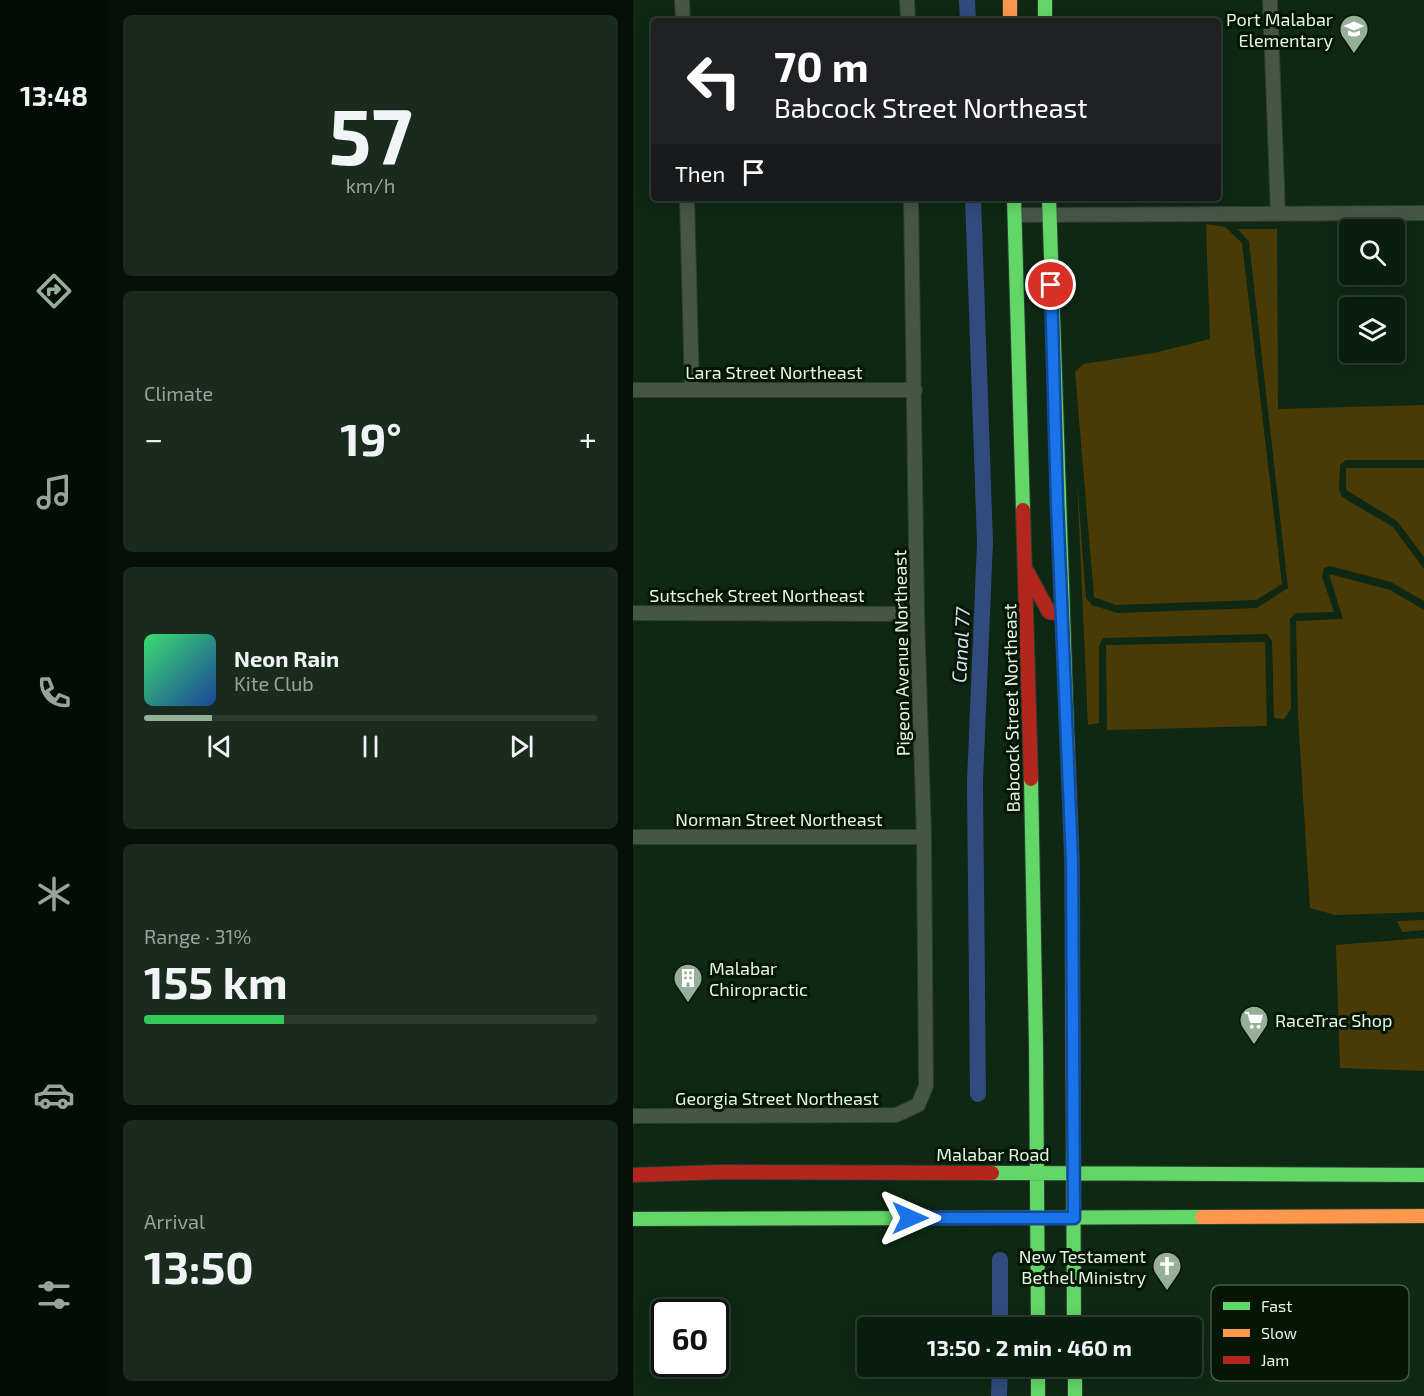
<!DOCTYPE html>
<html lang="en">
<head>
<meta charset="utf-8">
<style>
	body { margin:0; font-family:"Exo 2",sans-serif; background:#182b1d; color:#f1f3f6; height:100vh; display:flex; flex-direction:column; font-size:22px; white-space:nowrap }
	* { box-sizing:border-box; margin:0 }
	p { font-size:20px; color:#99a29e }
	.icon { flex:none; width:33px; height:33px; fill:none; stroke:currentColor; stroke-width:2; stroke-linecap:round; stroke-linejoin:round }
	.map { position:relative; flex:1; overflow:hidden }
	.details { display:flex; flex-direction:column; gap:15px; padding:15px; background:#061008; width:525px }
	.details>* { flex:none }
	.banner { position:absolute; left:18px; top:18px; width:570px; height:183px; border-radius:6px; box-shadow:0 3px 15px #0003,0 0 0 2px #2a3c2f; background:#202124; color:#fff; overflow:hidden }
	.buttons { position:absolute; left:706px; top:219px; display:grid; gap:12px }
	.buttons a { display:grid; place-items:center; width:66px; height:66px; border-radius:6px; background:#0a1e0f; box-shadow:0 3px 15px #0003,0 0 0 2px #2a3c2f; font-size:30px }
	.speed { position:absolute; left:18px; top:1299px; display:flex; gap:12px; font-size:30px; font-weight:700; text-align:center }
	.speed>* { display:grid; place-content:center; width:78px; height:78px; border-radius:50%; background:#0a1e0f; box-shadow:0 3px 15px #0003,0 0 0 2px #2a3c2f; line-height:1 }
	.speed .limit { border:3px solid #111; border-radius:9px; background:#fff; color:#111 }
	.pin { position:absolute; display:grid; place-items:center; width:51px; height:51px; color:#fff; margin:-26px; border:3px solid #fff; border-radius:50%; box-shadow:0 2px 6px #0007 }
	.me { position:absolute; width:66px; margin:-33px; rotate:90deg; stroke-linejoin:round; filter:drop-shadow(0 0 4px #0008) }
	.turn { display:flex; align-items:center; gap:21px; height:126px; padding:0 24px; font-size:27px }
	.turn .icon { width:78px; height:78px; stroke-width:2.5 }
	.turn b { display:block; font-size:42px; line-height:51px }
	.then { display:flex; align-items:center; height:57px; padding:0 24px; background:#0003; gap:12px; font-size:22px }
	.big { font-size:45px; font-weight:700; line-height:1.1 }
	.details .card { flex:1; display:flex; flex-direction:column; justify-content:center; gap:9px; min-width:0; padding:0 21px; border-radius:9px; background:#182b1d }
	.details .dial { align-items:center; gap:0 }
	.dial b { font-size:78px; line-height:1 }
	.song { display:flex; align-items:center; gap:18px }
	.cover { width:72px; height:72px; border-radius:9px; background:linear-gradient(135deg,hsl(140 70% 55%),hsl(220 70% 35%)) }
	.played { height:6px; border-radius:3px; background:linear-gradient(90deg,#96af99 15%,#2a3c2f 15%) }
	.keys { display:flex; justify-content:space-around; direction:ltr }
	.heat { display:flex; justify-content:space-between; align-items:center; font-size:33px; direction:ltr }
	.charge { height:9px; border-radius:4px; background:linear-gradient(90deg,#34c759 31%,#2a3c2f 0) }
	.trip { position:absolute; left:224px; top:1317px; width:345px; height:60px; border-radius:6px; background:#0a1e0f; box-shadow:0 3px 15px #0003,0 0 0 2px #2a3c2f; font-weight:700; line-height:60px; text-align:center }
	main { display:flex; flex:1; min-height:0 }
	.tab-bar { display:flex; flex-direction:column; width:108px; justify-content:space-around; align-items:center; background:#040c06; color:#99a29e }
	.tab-bar .icon { width:42px; height:42px }
	.tab-bar .active { color:#96af99 }
	.tab-bar b { font-size:27px; color:#f1f3f6 }
	.map>svg:first-child { display:block }
	.green { fill:#4a3b06 }
	.lines { fill:none; stroke-linecap:round; stroke-linejoin:round }
	.canal { stroke:#324a7e; stroke-width:16 }
	.street-casing { stroke:#2d3e2f; stroke-width:16 }
	.fast-casing { stroke:#2d3e2f; stroke-width:16 }
	.slow-casing { stroke:#2d3e2f; stroke-width:16 }
	.jam-casing { stroke:#2d3e2f; stroke-width:16 }
	.street { stroke:#455647; stroke-width:14 }
	.fast { stroke:#63d668; stroke-width:14 }
	.slow { stroke:#ff974d; stroke-width:14 }
	.jam { stroke:#b3261e; stroke-width:14 }
	.route-casing { stroke:#114b97; stroke-width:15 }
	.route { stroke:#1a73e8; stroke-width:10 }
	.labels { text-anchor:middle; dominant-baseline:central; stroke-width:6; stroke-linejoin:round; paint-order:stroke }
	.poi-label { font-size:18px; fill:#e0f8e1; stroke:#051607; text-anchor:end }
	.street-label { font-size:18px; fill:#e0f8e1; stroke:#051607 }
	.water-label { font-size:20px; font-style:italic; fill:#d4dcef; stroke:#051607 }
	.key { fill:#051607; stroke:#475a48; stroke-width:1.5 }
	.key-label { font-size:16px; fill:#e0f8e1 }
</style>
</head>
<body>
<main>
<nav class="tab-bar">
<b>13:48</b>
<svg class="icon active" aria-label="directions" viewBox="0 0 24 24"><path d="M12 3l9 9-9 9-9-9zM9 14v-3h6M13 9l2 2-2 2"/></svg>
<svg class="icon" aria-label="music" viewBox="0 0 24 24"><path d="M9 18V5l10-2v13"/><circle cx="6" cy="18" r="3"/><circle cx="16" cy="16" r="3"/></svg>
<svg class="icon" aria-label="phone" viewBox="0 0 24 24"><path d="M5 4h4l2 5-3 2q2 4 5 5l2-3 5 2v4C11 20 4 13 5 4z"/></svg>
<svg class="icon" aria-label="climate" viewBox="0 0 24 24"><path d="M12 3v18M4 7l16 10M4 17L20 7"/></svg>
<svg class="icon" aria-label="car" viewBox="0 0 24 24"><path d="M5 17H2v-5l4-1 3-4h7l3 4 3 1v5h-3M9 17h6M6 11h13"/><circle cx="7" cy="17" r="2"/><circle cx="17" cy="17" r="2"/></svg>
<svg class="icon" aria-label="filters" viewBox="0 0 24 24"><path d="M4 7h16M4 17h16"/><circle cx="9" cy="7" r="2"/><circle cx="15" cy="17" r="2"/></svg>
</nav>
<section class="details">
<div class="card dial"><b>57</b><p>km/h</p></div>
<div class="card"><p>Climate</p>
<div class="heat"><a>−</a><b class="big">19°</b><a>+</a></div>
</div>
<div class="card">
<div class="song"><i class="cover"></i><div><b>Neon Rain</b><p>Kite Club</p></div></div>
<div class="played"></div>
<div class="keys"><svg class="icon" aria-label="previous" viewBox="0 0 24 24"><path d="M18 5L8 12l10 7zM5 5v14"/></svg><svg class="icon" aria-label="pause" viewBox="0 0 24 24"><path d="M8 5v14M16 5v14"/></svg><svg class="icon" aria-label="next" viewBox="0 0 24 24"><path d="M6 5l10 7-10 7zM19 5v14"/></svg></div>
</div>
<div class="card"><p>Range · 31%</p><b class="big">155 km</b><div class="charge"></div></div>
<div class="card"><p>Arrival</p><b class="big">13:50</b></div>
</section>
<div class="map">
<svg width="791" height="1396" viewBox="0 0 791 1396">
	<rect width="100%" height="100%" fill="#0e2814"/>
	<path class="green" d="M 573,224 L 592,227 L 609,243 L 649,584 L 623,600 L 483,605 L 461,597 L 442,372 L 450,364 L 521,353 L 577,339 Z
		M 605,229 L 644,229 L 645,409 L 791,405 L 791,460 L 713,460 L 707,465 L 706,490 L 709,497 L 760,527 L 791,569 L 791,601 L 758,582 L 697,566 L 691,568 L 689,577 L 701,612 L 663,613 L 657,619 L 658,709 L 651,719 L 641,718 L 639,641 L 634,634 L 470,638 L 466,646 L 466,723 L 455,725 L 444,480 L 453,598 L 459,605 L 484,613 L 624,608 L 655,588 L 616,242 Z
		M 713,468 L 791,468 L 791,557 L 764,521 L 713,490 Z
		M 696,574 L 757,590 L 791,610 L 791,912 L 703,915 L 677,908 L 665,715 L 663,621 L 710,619 Z
		M 632,642 L 634,726 L 474,730 L 473,645 Z
		M 791,920 L 791,930 L 769,932 L 764,921 Z
		M 791,938 L 791,1071 L 707,1068 L 703,945 Z"/>
	<g class="lines">
		<path class="canal" d="M 334,0 L 335,21
			M 340,198 L 352,542 L 342,782 L 345,1094
			M 367,1328 L 367,1260
			M 366,1396 L 367,1369"/>
		<g class="street-casing">
			<path id="street" d="M 49,0 L 50,21
				M 274,0 L 275,21
				M 637,0 L 645,214
				M 54,198 L 59,390
				M 382,215 L 791,213
				M 0,390 L 282,390
				M 0,613 L 284,614
				M 0,837 L 291,837
				M 0,1116 L 263,1115 L 285,1105 L 293,1086 L 291,837 L 284,614 L 278,198"/>
		</g>
		<g class="fast-casing">
			<path id="fast" d="M 412,0 L 412,21
				M 381,198 L 390,510
				M 416,198 L 434,732
				M 398,779 L 403,1045 L 405,1328
				M 440,1117 L 441,1328
				M 359,1173 L 791,1175
				M 0,1219 L 569,1217
				M 405,1366 L 405,1396
				M 442,1366 L 442,1396"/>
		</g>
		<g class="slow-casing">
			<path id="slow" d="M 377,0 L 377,21
				M 434,732 L 439,859 L 440,1117
				M 569,1217 L 791,1216"/>
		</g>
		<g class="jam-casing">
			<path id="jam" d="M 390,510 L 398,779
				M 395,573 L 416,612 L 429,614
				M 0,1175 L 89,1172 L 359,1173"/>
		</g>
		<use href="#street" class="street"/>
		<use href="#fast" class="fast"/>
		<use href="#slow" class="slow"/>
		<use href="#jam" class="jam"/>
	</g>
	<g class="lines">
		<g class="route-casing">
			<path id="route" d="M 277,1218 L 441,1218 L 439,860 L 424,503 L 418,285"/>
		</g>
		<use href="#route" class="route"/>
	</g>
	<defs>
		<g id="school-pin" transform="scale(1.5)"><path d="M0 17L-7.5 6A9.5 9.5 0 1 1 7.5 6Z" fill="#96af99" stroke="#051607"/><path d="M0-5L7-2L0 1L-7-2ZM-4 1L0 2.5L4 1V4Q0 6-4 4Z" fill="#fff"/></g>
		<g id="building-pin" transform="scale(1.5)"><path d="M0 17L-7.5 6A9.5 9.5 0 1 1 7.5 6Z" fill="#96af99" stroke="#051607"/><path d="M-4-6H4V6H1V3H-1V6H-4ZM-2.5-4.3h1.7v1.8h-1.7ZM.8-4.3h1.7v1.8H.8ZM-2.5-1h1.7V.8h-1.7ZM.8-1h1.7V.8H.8Z" fill="#fff"/></g>
		<g id="supermarket-pin" transform="scale(1.5)"><path d="M0 17L-7.5 6A9.5 9.5 0 1 1 7.5 6Z" fill="#96af99" stroke="#051607"/><path d="M-6-5.5h2.5l.6 2H6L4.5 2H-2.5L-4.4-4H-6ZM-1.5 3.2a1.3 1.3 0 1 0 .1 0ZM3 3.2a1.3 1.3 0 1 0 .1 0Z" fill="#fff"/></g>
		<g id="church-pin" transform="scale(1.5)"><path d="M0 17L-7.5 6A9.5 9.5 0 1 1 7.5 6Z" fill="#96af99" stroke="#051607"/><path d="M-1.2-6h2.4v3.5h3.3v2.4h-3.3V6h-2.4V-.1h-3.3v-2.4h3.3Z" fill="#fff"/></g>
	</defs>
	<g fill-rule="evenodd">
		<use href="#school-pin" x="721" y="29"/>
		<use href="#building-pin" x="55" y="978"/>
		<use href="#supermarket-pin" x="621" y="1020"/>
		<use href="#church-pin" x="534" y="1266"/>
	</g>
	<g class="labels">
		<g class="poi-label">
			<text x="700" y="19">Port Malabar<tspan x="700" dy="21">Elementary</tspan></text>
			<text x="76" y="968" text-anchor="start">Malabar<tspan x="76" dy="21">Chiropractic</tspan></text>
			<text x="642" y="1020" text-anchor="start">RaceTrac Shop</text>
			<text x="513" y="1256">New Testament<tspan x="513" dy="21">Bethel Ministry</tspan></text>
		</g>
		<g class="street-label">
			<text x="141" y="372">Lara Street Northeast</text>
			<text x="124" y="595">Sutschek Street Northeast</text>
			<text transform="translate(268 653) rotate(-91)">Pigeon Avenue Northeast</text>
			<text transform="translate(378 708) rotate(-91)">Babcock Street Northeast</text>
			<text x="146" y="819">Norman Street Northeast</text>
			<text x="144" y="1098">Georgia Street Northeast</text>
			<text x="360" y="1154">Malabar Road</text>
		</g>
		<g class="water-label">
			<text transform="translate(327 645) rotate(-87)">Canal 77</text>
		</g>
	</g>
	<rect x="578" y="1285" width="198" height="96" rx="9" class="key"/>
	<rect x="590" y="1302" width="27" height="8" fill="#63d668"/>
	<rect x="590" y="1329" width="27" height="8" fill="#ff974d"/>
	<rect x="590" y="1356" width="27" height="8" fill="#b3261e"/>
	<g class="key-label">
		<text x="628" y="1312">Fast</text>
		<text x="628" y="1339">Slow</text>
		<text x="628" y="1366">Jam</text>
	</g>
</svg>
<div class="buttons">
<a><svg class="icon" aria-label="search" viewBox="0 0 24 24"><circle cx="10" cy="10" r="6"/><path d="M15 15l6 6"/></svg></a>
<a><svg class="icon" aria-label="layers" viewBox="0 0 24 24"><path d="M12 4l9 5-9 5-9-5zM3 14l9 5 9-5"/></svg></a>
</div>
<div class="speed"><div class="limit">60</div></div>
<div class="pin" style="left:418px;top:285px;background:#d93025"><svg class="icon" aria-label="arrive" viewBox="0 0 24 24"><path d="M6 21V4h12l-3 4 3 4H6"/></svg></div>
<svg class="me" style="left:277px;top:1218px" viewBox="-20 -20 40 40"><path d="M0-17L14 15 0 8-14 15z" fill="#1a73e8" stroke="#fff" stroke-width="4"/></svg>
<div class="trip">13:50 · 2 min · 460 m</div>
<div class="banner">
<div class="turn"><svg class="icon" aria-label="left" viewBox="0 0 24 24"><path d="M17 20v-9H6M10 6l-5 5 5 5"/></svg><div><b>70 m</b>Babcock Street Northeast</div></div>
<div class="then">Then<svg class="icon" aria-label="arrive" viewBox="0 0 24 24"><path d="M6 21V4h12l-3 4 3 4H6"/></svg></div>
</div>
</div>
</main>
</body>
</html>
